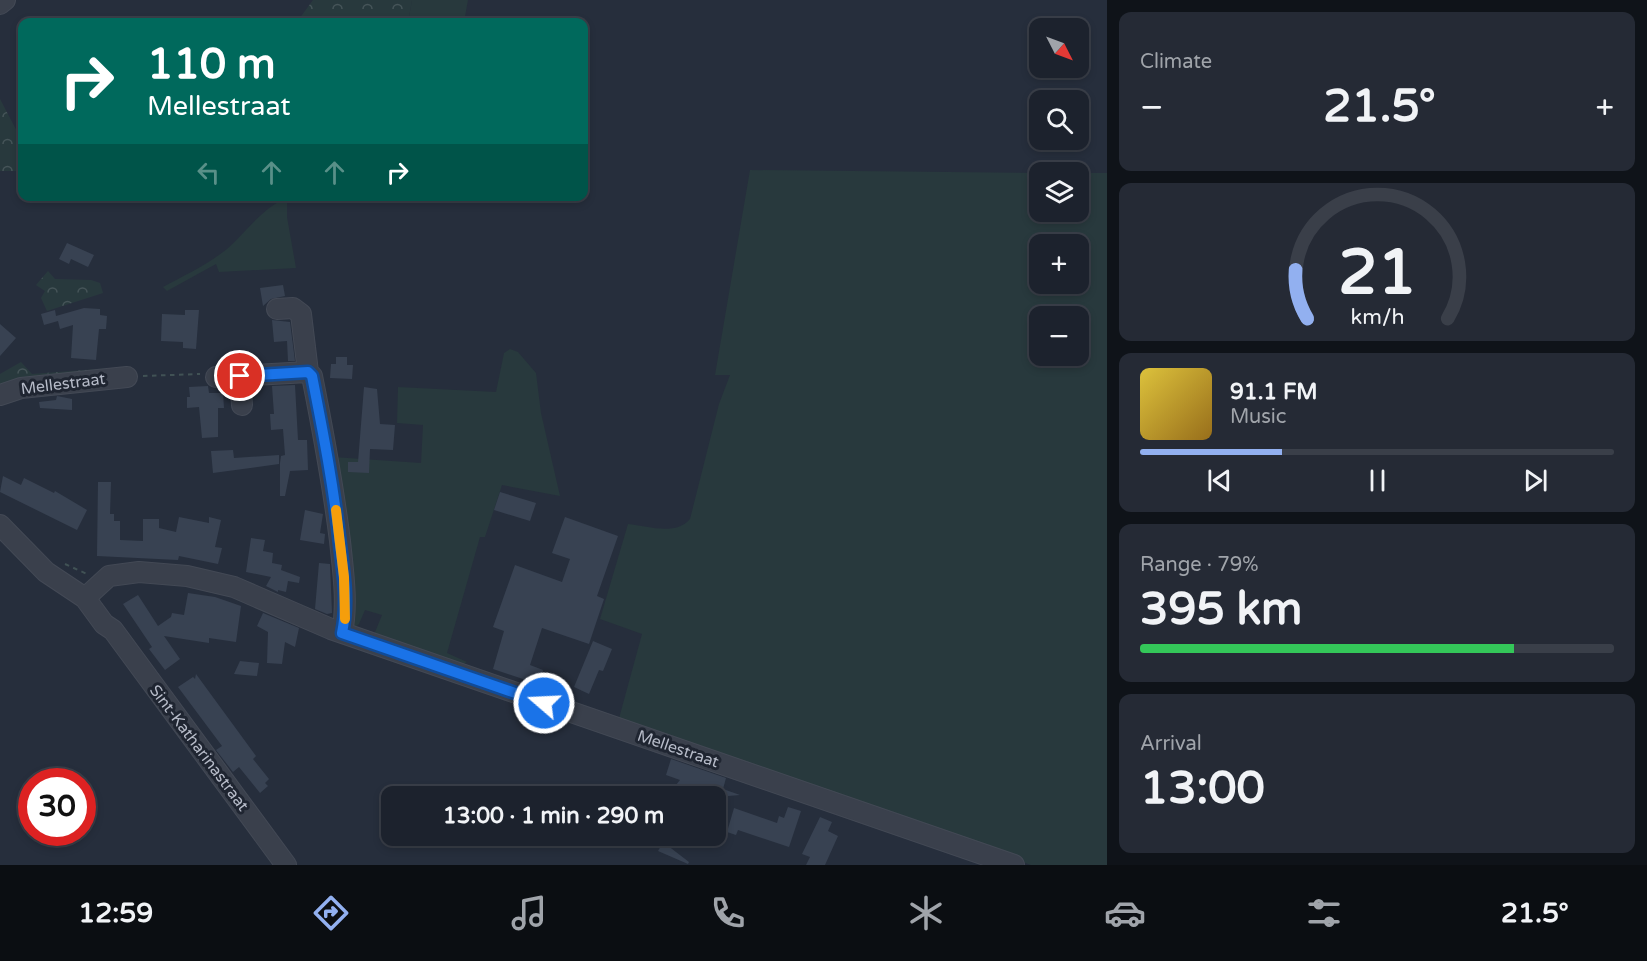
<!DOCTYPE html>
<html lang="en">
<head>
<meta charset="utf-8">
<style>
	body { margin:0; font-family:"Varela Round",sans-serif; background:#252a35; color:#f1f3f6; height:100vh; display:flex; flex-direction:column; font-size:22px; white-space:nowrap }
	* { box-sizing:border-box; margin:0 }
	p { font-size:20px; color:#a0a4aa }
	.icon { flex:none; width:33px; height:33px; fill:none; stroke:currentColor; stroke-width:2; stroke-linecap:round; stroke-linejoin:round }
	.map { position:relative; flex:1; overflow:hidden }
	.drawer { display:flex; flex-direction:column; gap:12px; padding:12px; background:#0f1319; width:540px }
	.drawer>* { flex:none }
	.guide { position:absolute; left:18px; top:18px; width:570px; height:183px; border-radius:12px; box-shadow:0 3px 9px #0003,0 0 0 2px #3a3f49; background:#00695c; color:#fff; overflow:hidden }
	.needle { width:39px; rotate:132deg }
	.buttons { position:absolute; left:1029px; top:18px; display:grid; gap:12px }
	.buttons a { display:grid; place-items:center; width:60px; height:60px; border-radius:12px; background:#1c222d; box-shadow:0 3px 9px #0003,0 0 0 2px #3a3f49; font-size:30px }
	.speed { position:absolute; left:18px; top:768px; display:flex; gap:12px; font-size:30px; font-weight:700; text-align:center }
	.speed>* { display:grid; place-content:center; width:78px; height:78px; border-radius:50%; background:#1c222d; box-shadow:0 3px 9px #0003,0 0 0 2px #3a3f49; line-height:1 }
	.speed .limit { border:9px solid #d22; background:#fff; color:#111 }
	.pin { position:absolute; display:grid; place-items:center; width:51px; height:51px; color:#fff; margin:-26px; border:3px solid #fff; border-radius:50%; box-shadow:0 2px 6px #0007 }
	.me { position:absolute; width:66px; margin:-33px; rotate:289deg; stroke-linejoin:round; filter:drop-shadow(0 0 4px #0008) }
	.turn { display:flex; align-items:center; gap:21px; height:126px; padding:0 30px; font-size:27px }
	.turn .icon { width:78px; height:78px; stroke-width:2.5 }
	.turn b { display:block; font-size:42px; line-height:51px }
	.lanes { display:flex; align-items:center; height:57px; padding:0 30px; background:#0003; justify-content:center; gap:30px; direction:ltr }
	.lanes .off { opacity:.35 }
	.big { font-size:45px; font-weight:800; line-height:1.1 }
	.drawer .widget { flex:1; display:flex; flex-direction:column; justify-content:center; gap:9px; min-width:0; padding:0 21px; border-radius:12px; background:#252a35 }
	.drawer .dial { align-items:center; gap:0 }
	.dial svg { height:156px; overflow:visible; fill:none; stroke:#3a3f49; stroke-width:7; stroke-linecap:round; text-anchor:middle }
	.dial text { fill:#f1f3f6; stroke:none }
	.song { display:flex; align-items:center; gap:18px }
	.cover { width:72px; height:72px; border-radius:9px; background:linear-gradient(135deg,hsl(50 70% 55%),hsl(40 70% 35%)) }
	.played { height:6px; border-radius:3px; background:linear-gradient(90deg,#92b0f0 30%,#3a3f49 30%) }
	.keys { display:flex; justify-content:space-around; direction:ltr }
	.heat { display:flex; justify-content:space-between; align-items:center; font-size:33px; direction:ltr }
	.charge { height:9px; border-radius:4px; background:linear-gradient(90deg,#34c759 79%,#3a3f49 0) }
	.trip { position:absolute; left:381px; top:786px; width:345px; height:60px; border-radius:12px; background:#1c222d; box-shadow:0 3px 9px #0003,0 0 0 2px #3a3f49; font-weight:800; line-height:60px; text-align:center }
	.tab-bar { display:flex; height:96px; justify-content:space-around; align-items:center; background:#0b0e12; color:#a0a4aa }
	.tab-bar .icon { width:42px; height:42px }
	.tab-bar .active { color:#92b0f0 }
	.tab-bar b { font-size:27px; color:#f1f3f6 }
	main { display:flex; flex:1; min-height:0 }
	.map>svg:first-child { display:block }
	.grass { fill:#28393d; fill-rule:evenodd }
	.forest { fill:url(#forest-crowns) }
	.building { fill:#384252 }
	.lines { fill:none; stroke-linecap:round; stroke-linejoin:round }
	.minor-casing { stroke:#434955; stroke-width:22 }
	.path { stroke:#415255; stroke-width:2; stroke-dasharray:4.5 4.5; stroke-linecap:butt }
	.minor { stroke:#3a404c; stroke-width:20 }
	.route-casing { stroke:#114b97; stroke-width:15 }
	.route { stroke:#1a73e8; stroke-width:10 }
	.slow { stroke:#f59e0b; stroke-width:10 }
	.labels { text-anchor:middle; dominant-baseline:central; stroke-width:6; stroke-linejoin:round; paint-order:stroke }
	.street-label { font-size:16px; fill:#b6bbc8; stroke:#1f2531 }
</style>
</head>
<body>
<main>
<div class="map">
<svg width="1107" height="865" viewBox="0 0 1107 865">
	<defs>
		<pattern id="forest-crowns" width="20" height="18" patternUnits="userSpaceOnUse" patternTransform="scale(1.5)"><rect width="20" height="18" fill="#28393d"/><path d="M2 6a3 3 0 1 1 6 0M12 15a3 3 0 1 1 6 0" fill="none" stroke="#455458"/></pattern>
	</defs>
	<rect width="100%" height="100%" fill="#262e3c"/>
	<path class="grass" d="M 412,0 L 468,0 L 464,22 L 408,22 Z
		M 750,170 L 1039,173 L 1040,212 L 1078,212 L 1079,173 L 1107,173 L 1107,865 L 1031,865 L 618,722 L 642,634 L 600,619 L 628,524 C 648,526 676,536 690,519 L 719,404 L 730,375 L 715,375 ZM 1040,244 L 1078,244 L 1078,284 L 1040,284 ZM 1040,316 L 1078,316 L 1078,356 L 1040,356 Z
		M 287,198 L 287,217 L 296,268 L 219,272 L 216,264 L 167,291 L 163,287 C 185,275 207,265 227,249 C 246,232 263,207 287,198 Z
		M 510,349 L 518,352 L 536,373 L 541,413 L 560,496 L 502,485 L 485,537 L 480,537 L 447,653 L 467,662 L 458,667 L 373,637 L 382,615 L 365,610 L 359,624 L 353,629 L 333,457 L 421,463 L 423,425 L 397,423 L 398,387 L 496,392 L 504,353 Z"/>
	<path class="forest" d="M 313,0 L 412,0 L 408,22 L 297,22 Z
		M 0,99 L 22,141 L 22,171 L 0,171 Z
		M 48,271 L 55,279 L 91,280 L 100,283 L 103,293 L 47,311 L 41,298 L 45,291 L 36,285 Z
		M 21,362 L 32,374 L 111,368 L 116,371 L 0,391 L 0,374 Z"/>
	<path class="building" d="M 67,243 L 94,255 L 88,267 L 71,259 L 69,264 L 59,259 Z
		M 283,285 L 285,296 L 271,299 L 263,306 L 260,288 Z
		M 84,308 L 100,309 L 100,315 L 107,316 L 106,329 L 99,329 L 96,360 L 71,358 L 73,325 L 60,329 L 58,321 L 44,325 L 41,314 L 55,310 L 56,316 Z
		M 185,310 L 199,310 L 196,349 L 183,348 L 183,342 L 161,341 L 162,314 L 185,315 Z
		M 272,320 L 290,322 L 295,361 L 288,361 L 287,341 L 274,342 Z
		M 0,324 L 16,338 L 0,356 Z
		M 336,357 L 347,357 L 347,365 L 353,365 L 352,379 L 330,378 L 331,364 L 336,364 Z
		M 295,385 L 298,440 L 307,440 L 308,470 L 290,471 L 285,496 L 280,496 L 280,463 L 281,456 L 285,455 L 283,429 L 271,430 L 270,414 L 274,414 L 272,386 Z
		M 208,386 L 209,393 L 223,393 L 224,408 L 218,408 L 218,437 L 202,438 L 199,407 L 187,408 L 187,397 L 190,397 L 189,387 Z
		M 364,387 L 377,389 L 380,424 L 395,425 L 393,450 L 370,449 L 369,473 L 348,472 L 348,462 L 358,462 Z
		M 57,396 L 72,399 L 72,410 L 40,408 L 39,402 L 56,400 Z
		M 233,450 L 234,458 L 279,455 L 279,464 L 213,473 L 211,451 Z
		M 3,476 L 21,485 L 24,478 L 54,493 L 55,491 L 87,510 L 77,530 L 0,492 Z
		M 98,482 L 111,482 L 110,514 L 114,514 L 114,521 L 120,521 L 120,540 L 143,541 L 143,519 L 159,519 L 159,528 L 176,532 L 179,517 L 209,523 L 209,517 L 221,520 L 215,547 L 222,548 L 218,564 L 179,556 L 178,560 L 97,556 Z
		M 500,492 L 536,503 L 530,521 L 494,510 Z
		M 305,510 L 323,514 L 320,533 L 325,534 L 324,544 L 300,540 Z
		M 565,517 L 618,536 L 597,596 L 604,599 L 589,644 L 542,628 L 530,665 L 543,670 L 538,684 L 493,669 L 504,631 L 493,627 L 515,565 L 562,582 L 570,559 L 552,553 Z
		M 251,538 L 265,540 L 263,551 L 273,553 L 272,563 L 282,565 L 281,570 L 300,577 L 299,583 L 288,581 L 286,592 L 278,590 L 278,592 L 266,586 L 271,577 L 246,572 Z
		M 319,563 L 330,564 L 332,613 L 327,614 L 315,609 Z
		M 188,593 L 215,597 L 241,606 L 236,642 L 209,638 L 209,643 L 164,636 L 180,659 L 165,670 L 149,649 L 152,647 L 123,604 L 138,595 L 158,626 L 171,617 L 172,613 L 184,615 Z
		M 263,613 L 299,628 L 295,647 L 285,642 L 282,664 L 267,663 L 268,632 L 257,626 Z
		M 593,641 L 612,649 L 603,671 L 599,670 L 589,694 L 574,687 Z
		M 240,661 L 259,663 L 257,676 L 234,674 Z
		M 196,674 L 256,756 L 253,759 L 269,779 L 265,783 L 268,786 L 260,793 L 239,767 L 233,772 L 216,750 L 222,746 L 178,687 L 193,677 L 195,679 Z
		M 671,759 L 726,778 L 723,789 L 740,795 L 728,796 L 717,828 L 716,796 L 692,796 L 684,791 L 680,796 L 667,796 L 680,780 L 666,775 Z
		M 788,807 L 801,811 L 789,847 L 738,830 L 736,835 L 727,832 L 734,808 L 777,823 L 779,816 L 784,818 Z
		M 820,817 L 832,822 L 828,831 L 838,836 L 825,865 L 806,865 L 810,857 L 802,854 Z
		M 663,842 L 689,862 L 688,864 L 658,851 Z"/>
	<g class="lines">
		<g class="minor-casing">
			<path id="minor" d="M 0,4 L 5,0
				M 277,309 L 293,308 L 301,314 L 308,372
				M 308,372 L 312,376 C 323,431 333,485 340,541 C 343,571 348,603 342,633
				M 240,376 L 242,405
				M 216,377 L 308,372
				M 0,395 L 21,388 L 127,377
				M 0,525 L 46,572 L 85,598 L 104,624 L 113,630 L 286,865
				M 85,598 L 109,576 L 139,572 L 187,576 L 234,587 L 331,629 L 1014,865"/>
		</g>
		<path class="path" d="M 143,376 L 200,374
			M 65,564 L 87,574"/>
		<use href="#minor" class="minor"/>
	</g>
	<g class="lines">
		<g class="route-casing">
			<path id="route" d="M 240,376 L 308,372 L 312,376 C 323,432 334,488 340,545 C 344,575 348,604 342,633 L 544,703"/>
		</g>
		<use href="#route" class="route"/>
		<path class="slow" d="M 336,510 L 344,577 L 345,619"/>
	</g>
	<g class="labels">
		<g class="street-label">
			<text transform="translate(63 384) rotate(-7)">Mellestraat</text>
			<text transform="translate(199 748) rotate(53)">Sint-Katharinastraat</text>
			<text transform="translate(678 749) rotate(19)">Mellestraat</text>
		</g>
	</g>
</svg>
<div class="buttons">
<a><svg class="needle" viewBox="-14 -14 28 28"><path d="M0-13l5 13h-10z" fill="#e53935"/><path d="M0 13l5-13h-10z" fill="#a0a4aa"/></svg></a>
<a><svg class="icon" aria-label="search" viewBox="0 0 24 24"><circle cx="10" cy="10" r="6"/><path d="M15 15l6 6"/></svg></a>
<a><svg class="icon" aria-label="layers" viewBox="0 0 24 24"><path d="M12 4l9 5-9 5-9-5zM3 14l9 5 9-5"/></svg></a>
<a>+</a>
<a>−</a>
</div>
<div class="speed"><div class="limit">30</div></div>
<div class="pin" style="left:240px;top:376px;background:#d93025"><svg class="icon" aria-label="arrive" viewBox="0 0 24 24"><path d="M6 21V4h12l-3 4 3 4H6"/></svg></div>
<svg class="me" style="left:544px;top:703px" viewBox="-20 -20 40 40"><circle r="17" fill="#1a73e8" stroke="#fff" stroke-width="3"/><path d="M0-11L8 9 0 5-8 9z" fill="#fff"/></svg>
<div class="trip">13:00 · 1 min · 290 m</div>
<div class="guide">
<div class="turn"><svg class="icon" aria-label="right" viewBox="0 0 24 24"><path d="M7 20v-9h11M14 6l5 5-5 5"/></svg><div><b>110 m</b>Mellestraat</div></div>
<div class="lanes"><svg class="icon off" aria-label="left" viewBox="0 0 24 24"><path d="M17 20v-9H6M10 6l-5 5 5 5"/></svg><svg class="icon off" aria-label="ahead" viewBox="0 0 24 24"><path d="M12 20V5M6 11l6-6 6 6"/></svg><svg class="icon off" aria-label="ahead" viewBox="0 0 24 24"><path d="M12 20V5M6 11l6-6 6 6"/></svg><svg class="icon" aria-label="right" viewBox="0 0 24 24"><path d="M7 20v-9h11M14 6l5 5-5 5"/></svg></div>
</div>
</div>
<section class="drawer">
<div class="widget"><p>Climate</p>
<div class="heat"><a>−</a><b class="big">21.5°</b><a>+</a></div>
</div>
<div class="widget dial"><svg viewBox="0 0 100 80">
<path d="M14 69A42 42 0 1 1 86 69"/>
<path d="M14 69A42 42 0 0 1 8 44" stroke="#92b0f0"/>
<text x="50" y="56" font-size="32" font-weight="700">21</text>
<text x="50" y="72" font-size="11">km/h</text>
</svg></div>
<div class="widget">
<div class="song"><i class="cover"></i><div><b>91.1 FM</b><p>Music</p></div></div>
<div class="played"></div>
<div class="keys"><svg class="icon" aria-label="previous" viewBox="0 0 24 24"><path d="M18 5L8 12l10 7zM5 5v14"/></svg><svg class="icon" aria-label="pause" viewBox="0 0 24 24"><path d="M8 5v14M16 5v14"/></svg><svg class="icon" aria-label="next" viewBox="0 0 24 24"><path d="M6 5l10 7-10 7zM19 5v14"/></svg></div>
</div>
<div class="widget"><p>Range · 79%</p><b class="big">395 km</b><div class="charge"></div></div>
<div class="widget"><p>Arrival</p><b class="big">13:00</b></div>
</section>
</main>
<nav class="tab-bar">
<b>12:59</b>
<svg class="icon active" aria-label="directions" viewBox="0 0 24 24"><path d="M12 3l9 9-9 9-9-9zM9 14v-3h6M13 9l2 2-2 2"/></svg>
<svg class="icon" aria-label="music" viewBox="0 0 24 24"><path d="M9 18V5l10-2v13"/><circle cx="6" cy="18" r="3"/><circle cx="16" cy="16" r="3"/></svg>
<svg class="icon" aria-label="phone" viewBox="0 0 24 24"><path d="M5 4h4l2 5-3 2q2 4 5 5l2-3 5 2v4C11 20 4 13 5 4z"/></svg>
<svg class="icon" aria-label="climate" viewBox="0 0 24 24"><path d="M12 3v18M4 7l16 10M4 17L20 7"/></svg>
<svg class="icon" aria-label="car" viewBox="0 0 24 24"><path d="M5 17H2v-5l4-1 3-4h7l3 4 3 1v5h-3M9 17h6M6 11h13"/><circle cx="7" cy="17" r="2"/><circle cx="17" cy="17" r="2"/></svg>
<svg class="icon" aria-label="filters" viewBox="0 0 24 24"><path d="M4 7h16M4 17h16"/><circle cx="9" cy="7" r="2"/><circle cx="15" cy="17" r="2"/></svg>
<b>21.5°</b>
</nav>
</body>
</html>
